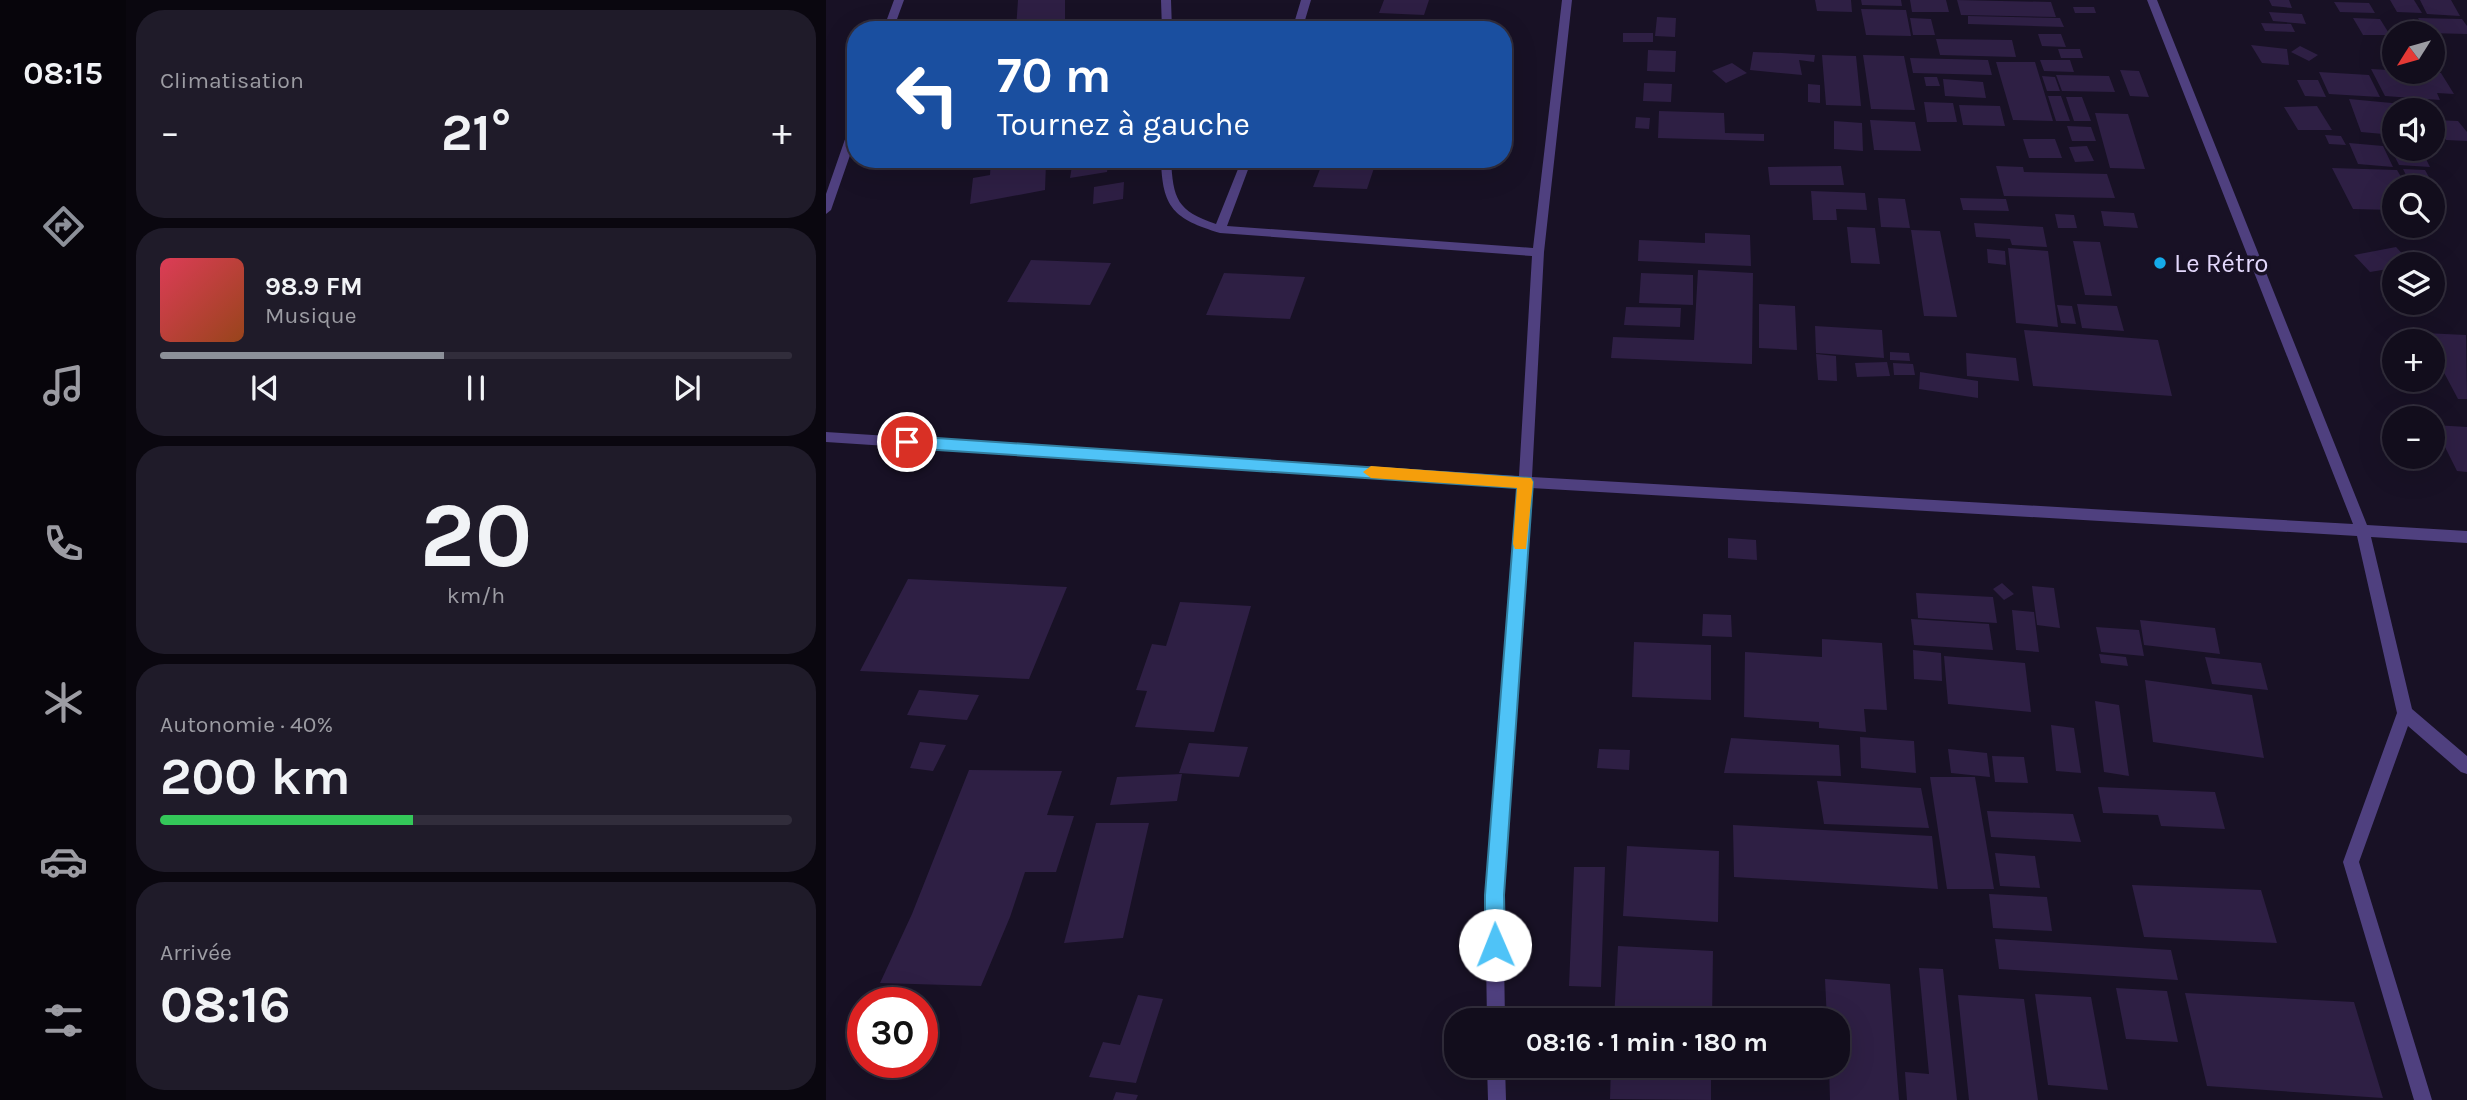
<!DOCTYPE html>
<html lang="fr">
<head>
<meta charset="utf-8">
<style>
	body { margin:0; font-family:Karla,sans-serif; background:#1f1b29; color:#f1f3f6; height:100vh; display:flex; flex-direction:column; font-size:26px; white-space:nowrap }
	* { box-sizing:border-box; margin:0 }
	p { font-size:23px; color:#9c9ca3 }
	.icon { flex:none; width:38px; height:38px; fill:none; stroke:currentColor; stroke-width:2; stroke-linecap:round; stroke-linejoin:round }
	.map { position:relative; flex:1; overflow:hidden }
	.sheet { display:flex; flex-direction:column; gap:10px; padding:10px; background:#0a070f; width:700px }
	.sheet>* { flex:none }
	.top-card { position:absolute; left:21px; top:21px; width:665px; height:147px; border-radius:28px; box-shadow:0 7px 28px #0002,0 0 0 2px #312d3b; background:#1a4fa0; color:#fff; overflow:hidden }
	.needle { width:46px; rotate:233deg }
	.buttons { position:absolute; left:1556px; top:21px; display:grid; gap:14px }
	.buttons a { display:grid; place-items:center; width:63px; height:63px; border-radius:50%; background:#120d1c; box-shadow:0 7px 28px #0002,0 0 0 2px #312d3b; font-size:35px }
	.speed { position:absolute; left:21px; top:987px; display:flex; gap:14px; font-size:35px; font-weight:700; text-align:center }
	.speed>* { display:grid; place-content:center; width:91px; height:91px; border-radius:50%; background:#120d1c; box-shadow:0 7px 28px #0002,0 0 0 2px #312d3b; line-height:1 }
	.speed .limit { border:10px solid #d22; background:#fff; color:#111 }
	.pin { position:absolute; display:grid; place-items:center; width:60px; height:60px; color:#fff; margin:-30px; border:4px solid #fff; border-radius:50%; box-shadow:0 2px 7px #0007 }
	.me { position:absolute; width:77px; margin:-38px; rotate:359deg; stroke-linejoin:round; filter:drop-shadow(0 0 5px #0008) }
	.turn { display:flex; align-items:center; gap:24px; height:147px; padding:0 35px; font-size:32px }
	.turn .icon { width:91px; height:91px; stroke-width:2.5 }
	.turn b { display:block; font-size:49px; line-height:60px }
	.big { font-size:52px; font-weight:700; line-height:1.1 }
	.sheet .tile { flex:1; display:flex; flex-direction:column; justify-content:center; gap:10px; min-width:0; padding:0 24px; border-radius:28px; background:#1f1b29 }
	.sheet .dial { align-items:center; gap:0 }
	.dial b { font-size:91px; line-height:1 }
	.song { display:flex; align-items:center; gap:21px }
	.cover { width:84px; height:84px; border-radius:10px; background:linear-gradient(135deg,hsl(350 70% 55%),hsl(20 70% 35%)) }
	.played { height:7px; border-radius:4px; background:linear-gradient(90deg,#8c9099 45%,#312d3b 45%) }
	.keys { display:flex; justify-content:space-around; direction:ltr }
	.heat { display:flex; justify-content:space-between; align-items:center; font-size:38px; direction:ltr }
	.charge { height:10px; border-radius:5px; background:linear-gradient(90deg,#34c759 40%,#312d3b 0) }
	.trip { position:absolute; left:618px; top:1008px; width:406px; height:70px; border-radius:28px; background:#120d1c; box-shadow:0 7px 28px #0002,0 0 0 2px #312d3b; font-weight:700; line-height:70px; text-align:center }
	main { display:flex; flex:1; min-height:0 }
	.menu { display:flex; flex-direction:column; width:126px; justify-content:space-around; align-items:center; background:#07050b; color:#9c9ca3 }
	.menu .icon { width:49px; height:49px }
	.menu .current { color:#8c9099 }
	.menu b { font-size:32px; color:#f1f3f6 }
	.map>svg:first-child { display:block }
	.building { fill:#2e1f44 }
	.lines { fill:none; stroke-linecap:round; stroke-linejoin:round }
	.street { fill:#4f407f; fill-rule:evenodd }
	.route { fill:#4fc3f7; stroke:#337fa1; stroke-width:2 }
	.slow { fill:#f59e0b }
	.poi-dot { fill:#15abea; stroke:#181125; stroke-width:2.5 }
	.labels { text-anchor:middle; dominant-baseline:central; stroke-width:7; stroke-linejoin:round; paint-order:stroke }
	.poi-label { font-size:26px; fill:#e3d8fc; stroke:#181125; text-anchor:start }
</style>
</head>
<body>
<main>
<nav class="menu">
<b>08:15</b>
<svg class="icon current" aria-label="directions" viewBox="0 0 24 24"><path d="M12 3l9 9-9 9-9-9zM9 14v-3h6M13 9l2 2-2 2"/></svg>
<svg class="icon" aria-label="music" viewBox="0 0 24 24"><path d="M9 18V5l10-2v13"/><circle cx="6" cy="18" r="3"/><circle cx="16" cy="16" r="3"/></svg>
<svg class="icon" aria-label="phone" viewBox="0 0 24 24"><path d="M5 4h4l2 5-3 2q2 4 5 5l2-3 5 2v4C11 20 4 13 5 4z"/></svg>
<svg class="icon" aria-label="climate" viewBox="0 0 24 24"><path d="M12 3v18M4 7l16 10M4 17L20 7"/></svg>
<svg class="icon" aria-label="car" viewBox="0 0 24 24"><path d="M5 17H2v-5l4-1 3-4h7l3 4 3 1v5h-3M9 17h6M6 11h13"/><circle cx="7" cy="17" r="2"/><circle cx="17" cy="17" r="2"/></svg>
<svg class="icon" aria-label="filters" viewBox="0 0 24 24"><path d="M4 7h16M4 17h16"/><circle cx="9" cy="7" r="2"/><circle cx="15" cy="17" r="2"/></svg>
</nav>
<section class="sheet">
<div class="tile"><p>Climatisation</p>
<div class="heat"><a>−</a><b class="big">21°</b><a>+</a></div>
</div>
<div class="tile">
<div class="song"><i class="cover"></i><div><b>98.9 FM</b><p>Musique</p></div></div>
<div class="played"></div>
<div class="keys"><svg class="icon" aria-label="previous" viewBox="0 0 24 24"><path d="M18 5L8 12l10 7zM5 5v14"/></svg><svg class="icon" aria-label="pause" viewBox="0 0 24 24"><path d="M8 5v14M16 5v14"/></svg><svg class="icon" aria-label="next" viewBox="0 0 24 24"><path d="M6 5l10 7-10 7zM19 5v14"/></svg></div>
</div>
<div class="tile dial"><b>20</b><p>km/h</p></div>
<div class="tile"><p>Autonomie · 40%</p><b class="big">200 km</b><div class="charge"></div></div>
<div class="tile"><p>Arrivée</p><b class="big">08:16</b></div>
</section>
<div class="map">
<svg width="1641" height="1100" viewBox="0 0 1641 1100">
	<rect width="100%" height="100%" fill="#181125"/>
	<path class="building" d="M 192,0 L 239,0 L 239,21 L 190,29 Z
		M 558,0 L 603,0 L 598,15 L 553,13 Z
		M 989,0 L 1025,0 L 1026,12 L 991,11 Z
		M 1035,0 L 1075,0 L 1076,6 L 1036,5 Z
		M 1084,0 L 1120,0 L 1123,12 L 1086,12 Z
		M 1131,0 L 1225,2 L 1230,17 L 1135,15 Z
		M 1443,0 L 1463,0 L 1466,8 L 1446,6 Z
		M 1564,0 L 1588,0 L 1596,13 L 1571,12 Z
		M 1594,0 L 1625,0 L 1634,16 L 1601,14 Z
		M 1508,2 L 1543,3 L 1549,13 L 1514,12 Z
		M 1247,7 L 1268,7 L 1270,13 L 1249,13 Z
		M 1035,9 L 1080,10 L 1085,36 L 1040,35 Z
		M 1443,12 L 1476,14 L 1480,24 L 1447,21 Z
		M 1142,16 L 1234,18 L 1238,27 L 1142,24 Z
		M 831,17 L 850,18 L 849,37 L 829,36 Z
		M 1084,18 L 1105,19 L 1109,35 L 1087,35 Z
		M 1527,18 L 1554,19 L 1564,35 L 1537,35 Z
		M 1592,18 L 1636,19 L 1641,26 L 1641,34 L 1602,33 Z
		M 1435,23 L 1465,24 L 1469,32 L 1439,31 Z
		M 797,33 L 827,33 L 827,42 L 797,42 Z
		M 1212,34 L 1235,34 L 1240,47 L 1216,46 Z
		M 1110,39 L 1186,40 L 1190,57 L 1114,55 Z
		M 1425,45 L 1461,49 L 1463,65 L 1436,63 Z
		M 1474,46 L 1492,55 L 1483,61 L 1465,52 Z
		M 1232,49 L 1254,49 L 1257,58 L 1235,58 Z
		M 822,50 L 850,51 L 849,72 L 821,71 Z
		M 927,52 L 956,53 L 989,55 L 988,62 L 973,60 L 976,75 L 924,70 Z
		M 996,55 L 1030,56 L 1035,106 L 1000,105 Z
		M 1037,55 L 1078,56 L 1089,110 L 1045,109 Z
		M 1084,58 L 1162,60 L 1166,75 L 1087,73 Z
		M 1214,60 L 1244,60 L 1248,72 L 1218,71 Z
		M 1170,62 L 1209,62 L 1227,121 L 1187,120 Z
		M 906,63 L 921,73 L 900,83 L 886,71 Z
		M 1545,69 L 1615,73 L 1628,94 L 1611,93 L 1614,100 L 1559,96 Z
		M 1294,70 L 1313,71 L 1323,97 L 1304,96 Z
		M 1493,72 L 1543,75 L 1554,97 L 1503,94 Z
		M 1230,75 L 1283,76 L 1289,92 L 1236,91 Z
		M 1216,76 L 1229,77 L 1234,91 L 1221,91 Z
		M 1098,77 L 1111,77 L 1114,86 L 1100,86 Z
		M 1117,79 L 1157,82 L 1160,98 L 1119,96 Z
		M 1471,80 L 1492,80 L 1500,97 L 1479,96 Z
		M 818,83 L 846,84 L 845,102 L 817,101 Z
		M 982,84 L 994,85 L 994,103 L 982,102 Z
		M 1222,96 L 1235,96 L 1244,121 L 1230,121 Z
		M 1240,97 L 1256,97 L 1265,121 L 1248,121 Z
		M 1523,99 L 1587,105 L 1590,110 L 1568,110 L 1568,135 L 1535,132 Z
		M 1098,102 L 1127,103 L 1131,122 L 1101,122 Z
		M 1133,105 L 1174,106 L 1179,126 L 1137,125 Z
		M 1491,106 L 1506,130 L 1472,130 L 1458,107 Z
		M 833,111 L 898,113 L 899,133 L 938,134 L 938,141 L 832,138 Z
		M 1269,113 L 1302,114 L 1319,169 L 1284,168 Z
		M 810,117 L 824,118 L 823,129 L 809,128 Z
		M 1044,120 L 1089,122 L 1095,151 L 1048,150 Z
		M 1608,120 L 1632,121 L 1641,132 L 1641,141 L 1620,140 Z
		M 1008,121 L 1036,123 L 1037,151 L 1008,149 Z
		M 1241,126 L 1265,127 L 1270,141 L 1246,141 Z
		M 1499,135 L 1515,136 L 1520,145 L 1503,144 Z
		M 1197,139 L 1229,139 L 1236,158 L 1203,158 Z
		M 1523,143 L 1557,146 L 1567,167 L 1532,164 Z
		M 1261,146 L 1268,161 L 1249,162 L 1243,147 Z
		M 1564,147 L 1595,149 L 1604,167 L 1573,165 Z
		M 165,159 L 231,159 L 231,161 L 220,163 L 219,190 L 144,204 L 147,178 L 164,175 Z
		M 283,159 L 281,172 L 244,178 L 247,160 Z
		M 498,159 L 551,159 L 541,189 L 487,187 Z
		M 1015,166 L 1018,185 L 944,185 L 942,167 Z
		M 1170,166 L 1197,167 L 1198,172 L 1281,174 L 1289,198 L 1178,196 Z
		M 1506,168 L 1571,170 L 1581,187 L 1568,187 L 1568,210 L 1527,209 Z
		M 1577,169 L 1599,170 L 1613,195 L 1606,195 L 1606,187 L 1586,187 Z
		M 298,182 L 297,199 L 267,204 L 268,187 Z
		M 985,191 L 1039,193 L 1041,210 L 1010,209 L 1011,220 L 987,220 Z
		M 1052,198 L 1079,199 L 1084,228 L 1055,227 Z
		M 1134,198 L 1180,199 L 1183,211 L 1137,210 Z
		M 1275,211 L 1308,213 L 1312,228 L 1278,226 Z
		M 1229,214 L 1248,215 L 1251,228 L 1232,228 Z
		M 1148,223 L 1217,227 L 1221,247 L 1186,245 L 1184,239 L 1150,237 Z
		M 1021,227 L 1049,228 L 1054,264 L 1025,263 Z
		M 1085,230 L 1114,231 L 1131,317 L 1098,316 Z
		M 879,233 L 924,235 L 925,266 L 812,261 L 813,240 L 879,243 Z
		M 1247,241 L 1274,242 L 1286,296 L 1259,295 Z
		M 1570,247 L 1586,264 L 1568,264 L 1568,268 L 1544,272 L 1528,255 Z
		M 1182,248 L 1222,251 L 1232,327 L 1190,323 Z
		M 1161,249 L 1179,251 L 1180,265 L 1162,263 Z
		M 205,260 L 285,263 L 264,305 L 181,302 Z
		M 872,270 L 927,273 L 926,364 L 785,358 L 787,337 L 868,340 Z
		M 398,273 L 479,277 L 464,319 L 380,315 Z
		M 815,273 L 867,275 L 867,305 L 813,303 Z
		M 1574,303 L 1595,303 L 1601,313 L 1579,313 Z
		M 933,304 L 969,306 L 971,350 L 933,348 Z
		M 1251,304 L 1291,306 L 1298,331 L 1256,328 Z
		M 1231,305 L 1246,306 L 1250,324 L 1235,323 Z
		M 800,307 L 855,308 L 854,327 L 798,325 Z
		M 989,326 L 1056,330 L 1058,358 L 990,353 Z
		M 1198,330 L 1332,340 L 1346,396 L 1207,386 Z
		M 1598,333 L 1640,335 L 1641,399 L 1632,399 L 1606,350 L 1606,341 L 1602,341 Z
		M 1064,352 L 1083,353 L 1084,361 L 1064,360 Z
		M 1140,353 L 1190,358 L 1193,381 L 1141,376 Z
		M 990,354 L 1010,356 L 1011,381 L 992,380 Z
		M 1061,362 L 1064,376 L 1031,377 L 1029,363 Z
		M 1067,363 L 1087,364 L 1089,375 L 1068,375 Z
		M 1094,372 L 1152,381 L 1152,398 L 1093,389 Z
		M 1608,425 L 1641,427 L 1641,472 L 1631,471 Z
		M 902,538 L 930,540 L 931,560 L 902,558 Z
		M 82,579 L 241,587 L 203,679 L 34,671 Z
		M 1176,583 L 1188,594 L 1178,600 L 1167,589 Z
		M 1206,586 L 1228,588 L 1234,628 L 1211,625 Z
		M 1090,593 L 1167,597 L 1171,623 L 1092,618 Z
		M 354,602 L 425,606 L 388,732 L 309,727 L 321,691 L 310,690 L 326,644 L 340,646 Z
		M 1186,610 L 1208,612 L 1213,652 L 1190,650 Z
		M 877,614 L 905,615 L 906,637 L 876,636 Z
		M 1085,619 L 1163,624 L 1167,650 L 1088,645 Z
		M 1314,620 L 1389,628 L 1394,654 L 1318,645 Z
		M 1270,627 L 1313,630 L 1318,656 L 1275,652 Z
		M 996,639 L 1056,643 L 1061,710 L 1038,709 L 1040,732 L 993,728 L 993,722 L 918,717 L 919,652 L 996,657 Z
		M 808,642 L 885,645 L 885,700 L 806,697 Z
		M 1087,650 L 1115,653 L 1116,681 L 1088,679 Z
		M 1273,654 L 1300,657 L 1302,666 L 1275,663 Z
		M 1118,656 L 1199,663 L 1205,712 L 1122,704 Z
		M 1379,657 L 1435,663 L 1442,690 L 1386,684 Z
		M 1319,680 L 1426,695 L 1438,758 L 1327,742 Z
		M 93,690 L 153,695 L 141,720 L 81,715 Z
		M 1269,701 L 1293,705 L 1303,776 L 1278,772 Z
		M 1225,725 L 1248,728 L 1255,773 L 1230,771 Z
		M 1034,737 L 1088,741 L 1090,773 L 1035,768 Z
		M 905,738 L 1013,745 L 1015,776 L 898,773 Z
		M 94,742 L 120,745 L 107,771 L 84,768 Z
		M 363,743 L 422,747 L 413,777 L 353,773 Z
		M 773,749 L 804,750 L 803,770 L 771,768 Z
		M 1122,749 L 1161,753 L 1164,777 L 1125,773 Z
		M 1166,756 L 1198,757 L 1202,783 L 1169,782 Z
		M 143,770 L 236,771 L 221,815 L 248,816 L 230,872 L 199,872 L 184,917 L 155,986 L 54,983 L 86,914 Z
		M 356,774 L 351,801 L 284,805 L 291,777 Z
		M 1104,777 L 1149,777 L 1168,889 L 1121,889 Z
		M 991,781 L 1095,788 L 1103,828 L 998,824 Z
		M 1272,787 L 1389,792 L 1399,829 L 1335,826 L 1332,815 L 1277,813 Z
		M 1161,811 L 1247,814 L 1255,842 L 1165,837 Z
		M 270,823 L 323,823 L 297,938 L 238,943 Z
		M 907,825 L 1106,836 L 1112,889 L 908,877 Z
		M 801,846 L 893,851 L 892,922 L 797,916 Z
		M 1169,853 L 1209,856 L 1214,888 L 1174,886 Z
		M 748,867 L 779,867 L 775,987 L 743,986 Z
		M 1306,885 L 1435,890 L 1451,943 L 1318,937 Z
		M 1163,894 L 1221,897 L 1226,931 L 1167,928 Z
		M 1169,939 L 1345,950 L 1352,980 L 1173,969 Z
		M 792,946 L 887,951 L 886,1020 L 788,1020 Z
		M 1093,968 L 1117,969 L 1131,1100 L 1081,1100 L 1079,1072 L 1103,1074 Z
		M 999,979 L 1064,984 L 1073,1100 L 1004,1100 L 1003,1066 L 1012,1066 L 1012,1020 L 1001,1020 Z
		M 1290,988 L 1341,991 L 1352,1042 L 1300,1039 Z
		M 1359,993 L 1528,1002 L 1557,1098 L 1381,1086 Z
		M 1209,994 L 1265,997 L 1282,1090 L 1222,1085 Z
		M 312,995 L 337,999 L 310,1083 L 263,1077 L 277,1042 L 294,1045 Z
		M 1132,995 L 1198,999 L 1212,1100 L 1143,1100 Z
		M 943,1007 L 994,1010 L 994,1020 L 943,1020 Z
		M 785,1066 L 885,1066 L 885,1100 L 784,1099 Z
		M 290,1092 L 312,1095 L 310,1100 L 287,1100 Z"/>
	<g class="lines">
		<path class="street" d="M 68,0 L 78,0 L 67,30 L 57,30 Z
			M 335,0 L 345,0 L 346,30 L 336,30 Z
			M 475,0 L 485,0 L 476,30 L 466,30 Z
			M 736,0 L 746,0 L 718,252 L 706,477 L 1527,524 L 1321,0 L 1331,0 L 1541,525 L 1641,531 L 1641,543 L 1545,537 L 1586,709 L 1641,756 L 1641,774 L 1635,772 L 1582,726 L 1533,862 L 1606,1100 L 1588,1100 L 1517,862 L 1571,713 L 1531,536 L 705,488 L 677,895 L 679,1020 L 661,1020 L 659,895 L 692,487 L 0,442 L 0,432 L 693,476 L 706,256 L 394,233 C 348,219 336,208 335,159 L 345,159 C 347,199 351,211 390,224 L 416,159 L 426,159 L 401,226 L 707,248 Z
			M 30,119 L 30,138 L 5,210 L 0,214 L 0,194 L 25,122 Z
			M 661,1066 L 679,1066 L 680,1100 L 662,1100 Z"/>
	</g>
	<path class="route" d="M 81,436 L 705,478 L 707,482 L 678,895 L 679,945 L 676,952 L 669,955 L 662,952 L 659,945 L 659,895 L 691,488 L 81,448 L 73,442 Z"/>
	<path class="slow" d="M 545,466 L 705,478 L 707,482 L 700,549 L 689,549 L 687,544 L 691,488 L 545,478 L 537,472 Z"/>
	<circle class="poi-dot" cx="1334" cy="263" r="7"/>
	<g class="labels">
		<g class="poi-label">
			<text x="1348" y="263">Le Rétro</text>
		</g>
	</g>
</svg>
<div class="buttons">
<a><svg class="needle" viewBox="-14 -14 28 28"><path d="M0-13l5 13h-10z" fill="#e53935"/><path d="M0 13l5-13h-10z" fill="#9c9ca3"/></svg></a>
<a><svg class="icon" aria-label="sound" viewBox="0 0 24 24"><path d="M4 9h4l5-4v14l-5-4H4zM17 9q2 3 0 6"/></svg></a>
<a><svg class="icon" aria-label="search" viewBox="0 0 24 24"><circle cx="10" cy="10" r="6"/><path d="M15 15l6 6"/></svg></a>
<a><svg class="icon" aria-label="layers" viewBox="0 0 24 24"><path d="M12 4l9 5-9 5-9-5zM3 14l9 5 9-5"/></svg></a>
<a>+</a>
<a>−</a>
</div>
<div class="speed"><div class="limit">30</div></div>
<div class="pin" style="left:81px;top:442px;background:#d93025"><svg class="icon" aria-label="arrive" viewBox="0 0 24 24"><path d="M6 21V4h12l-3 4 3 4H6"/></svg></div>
<svg class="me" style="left:669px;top:945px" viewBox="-20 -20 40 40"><circle r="19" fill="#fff"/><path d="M0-13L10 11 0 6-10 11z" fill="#4fc3f7"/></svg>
<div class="trip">08:16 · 1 min · 180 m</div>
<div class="top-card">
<div class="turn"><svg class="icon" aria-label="left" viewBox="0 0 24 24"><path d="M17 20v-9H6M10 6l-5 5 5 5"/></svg><div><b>70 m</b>Tournez à gauche</div></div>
</div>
</div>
</main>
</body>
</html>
